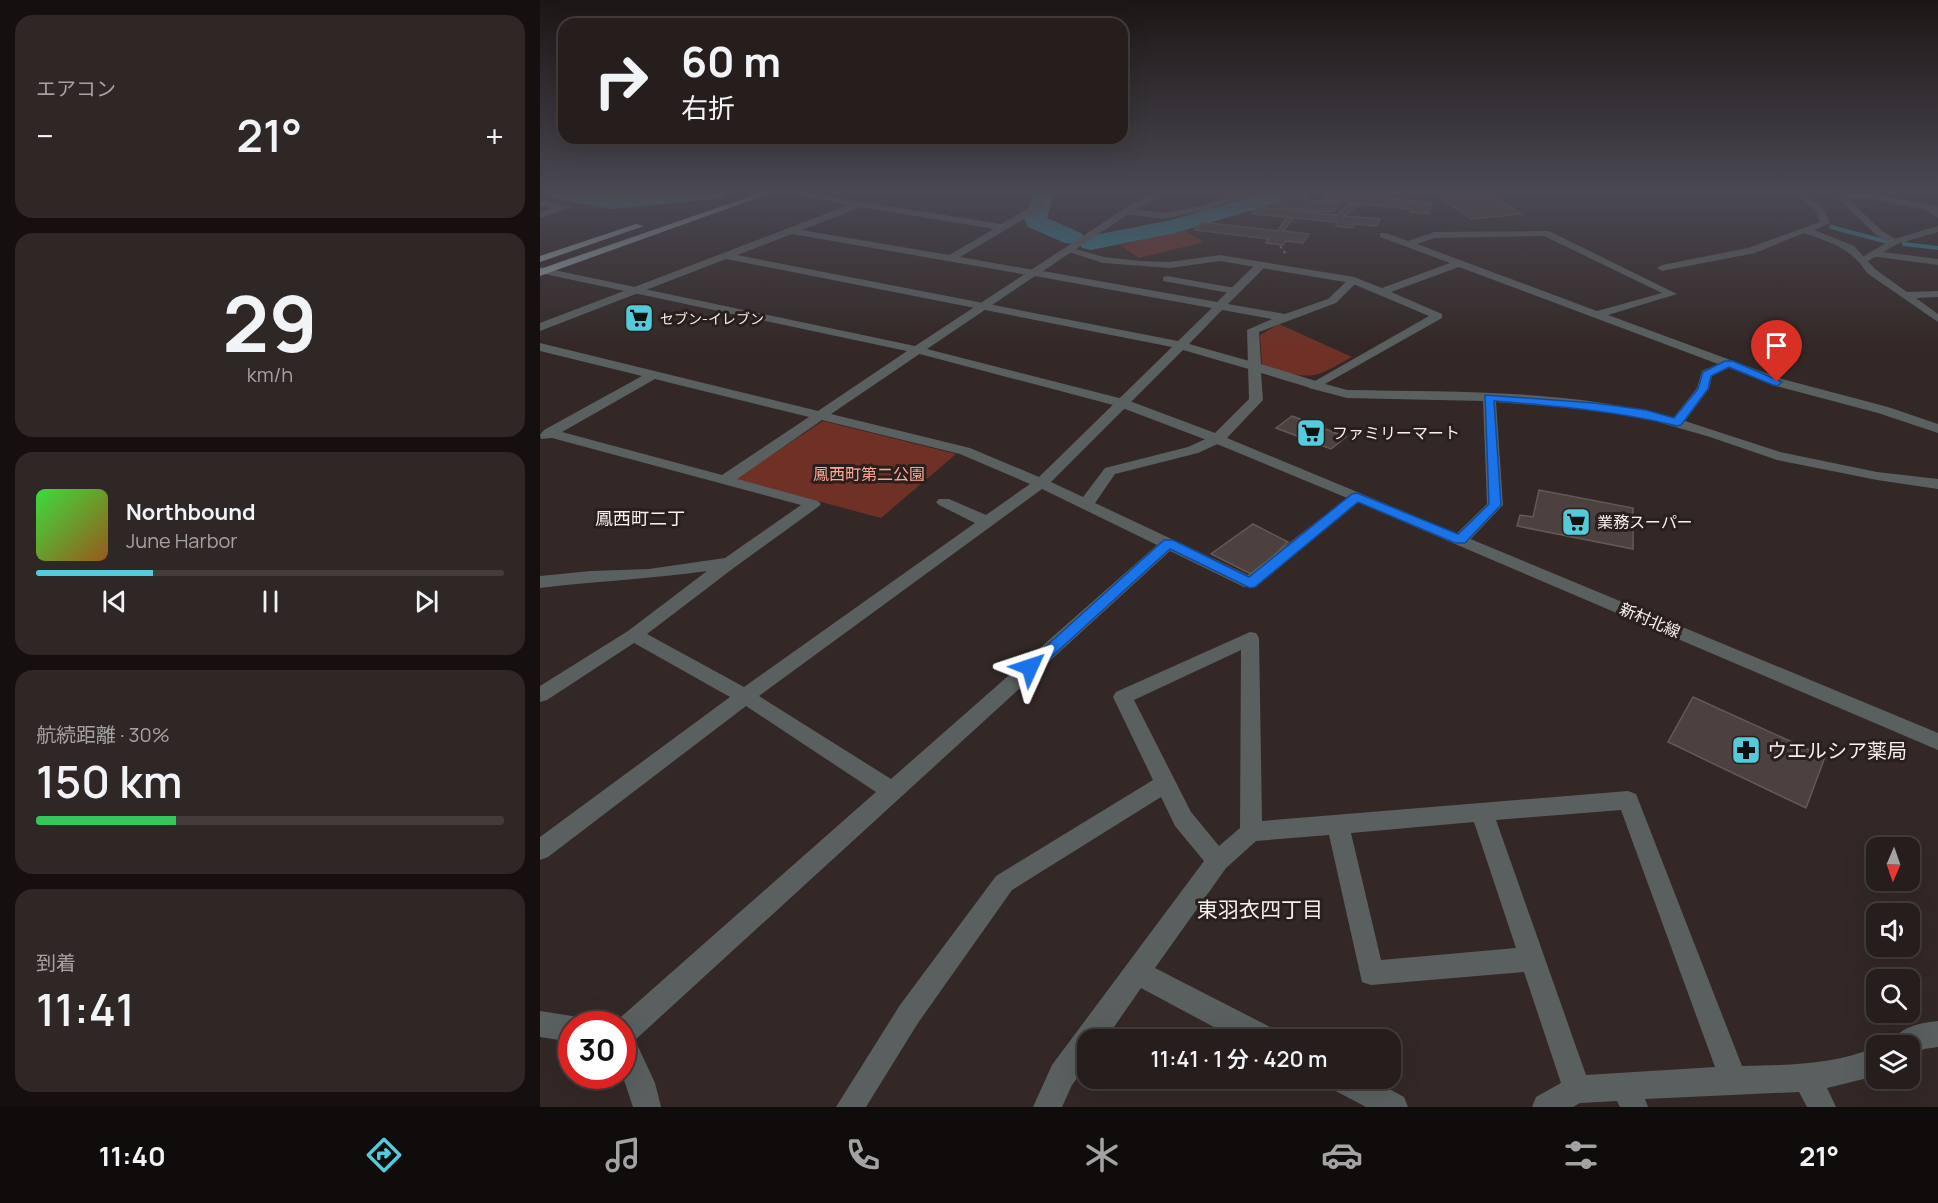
<!DOCTYPE html>
<html lang="ja">
<head>
<meta charset="utf-8">
<style>
	body { margin:0; font-family:Manrope,"Noto Sans JP",sans-serif; background:#2e2725; color:#f1f3f6; height:100vh; display:flex; flex-direction:column; font-size:22px; white-space:nowrap }
	* { box-sizing:border-box; margin:0 }
	p { font-size:20px; color:#a4a2a3 }
	.icon { flex:none; width:33px; height:33px; fill:none; stroke:currentColor; stroke-width:2; stroke-linecap:round; stroke-linejoin:round }
	.map { position:relative; flex:1; overflow:hidden }
	.side { display:flex; flex-direction:column; gap:15px; padding:15px; background:#15100f; width:540px }
	.side>* { flex:none }
	.guide { position:absolute; left:18px; top:18px; width:570px; height:126px; border-radius:18px; box-shadow:0 6px 24px #0002,0 0 0 2px #423c3b; background:#261e1c; color:#f1f3f6; overflow:hidden }
	.needle { width:39px; rotate:182deg }
	.tools { position:absolute; left:1326px; top:837px; display:grid; gap:12px }
	.tools a { display:grid; place-items:center; width:54px; height:54px; border-radius:12px; background:#261e1c; box-shadow:0 6px 24px #0002,0 0 0 2px #423c3b; font-size:30px }
	.speed { position:absolute; left:18px; top:1011px; display:flex; gap:12px; font-size:30px; font-weight:700; text-align:center }
	.speed>* { display:grid; place-content:center; width:78px; height:78px; border-radius:50%; background:#261e1c; box-shadow:0 6px 24px #0002,0 0 0 2px #423c3b; line-height:1 }
	.speed .limit { border:9px solid #d22; background:#fff; color:#111 }
	.pin { position:absolute; display:grid; place-items:center; width:51px; height:51px; color:#fff; margin:-62px -26px; border-radius:50% 50% 50% 0; rotate:-45deg; box-shadow:0 0 6px #0007 }
	.pin .icon { rotate:45deg }
	.me { position:absolute; width:66px; margin:-33px; rotate:48deg; stroke-linejoin:round; filter:drop-shadow(0 0 4px #0008) }
	.turn { display:flex; align-items:center; gap:21px; height:126px; padding:0 24px; font-size:27px }
	.turn .icon { width:78px; height:78px; stroke-width:2.5 }
	.turn b { display:block; font-size:42px; line-height:51px }
	.big { font-size:45px; font-weight:600; line-height:1.1 }
	.side .widget { flex:1; display:flex; flex-direction:column; justify-content:center; gap:9px; min-width:0; padding:0 21px; border-radius:18px; background:#2e2725 }
	.side .dial { align-items:center; gap:0 }
	.dial b { font-size:78px; line-height:1 }
	.song { display:flex; align-items:center; gap:18px }
	.cover { width:72px; height:72px; border-radius:9px; background:linear-gradient(135deg,hsl(120 70% 55%),hsl(30 70% 35%)) }
	.played { height:6px; border-radius:3px; background:linear-gradient(90deg,#53cbda 25%,#423c3b 25%) }
	.keys { display:flex; justify-content:space-around; direction:ltr }
	.heat { display:flex; justify-content:space-between; align-items:center; font-size:33px; direction:ltr }
	.charge { height:9px; border-radius:4px; background:linear-gradient(90deg,#34c759 30%,#423c3b 0) }
	.trip { position:absolute; left:537px; top:1029px; width:324px; height:60px; border-radius:18px; background:#261e1c; box-shadow:0 6px 24px #0002,0 0 0 2px #423c3b; font-weight:600; line-height:60px; text-align:center }
	.tabs { display:flex; height:96px; justify-content:space-around; align-items:center; background:#0f0c0b; color:#a4a2a3 }
	.tabs .icon { width:42px; height:42px }
	.tabs .selected { color:#53cbda }
	.tabs b { font-size:27px; color:#f1f3f6 }
	main { display:flex; flex:1; min-height:0 }
	.map>svg:first-child { display:block }
	.green { fill:#6f3126 }
	.lines { fill:none; stroke-linecap:round; stroke-linejoin:round }
	.stream { stroke:#2d8590; stroke-width:4 }
	.river { fill:#2d8590; fill-rule:evenodd }
	.building { fill:#4d413f; stroke:#655956; stroke-width:1.5 }
	.path { stroke:#7f7573; stroke-width:2; stroke-dasharray:3 3; stroke-linecap:butt }
	.service { fill:#5a6060; fill-rule:evenodd }
	.minor { fill:#5a6060; fill-rule:evenodd }
	.tertiary { fill:#5a6060; fill-rule:evenodd }
	.trunk { fill:#909d9f; fill-rule:evenodd }
	.route { fill:#1a73e8; stroke:#114b97; stroke-width:1.5 }
	.labels { text-anchor:middle; dominant-baseline:central; stroke-width:6; stroke-linejoin:round; paint-order:stroke }
	.far-poi-label { font-size:14px; fill:#f6efed; stroke:#291f1d; text-anchor:start }
	.poi-label { font-size:16px; fill:#f6efed; stroke:#291f1d; text-anchor:start }
	.park-label { font-size:16px; fill:#fea796; stroke:#291f1d }
	.street-label { font-size:16px; fill:#f6efed; stroke:#291f1d }
	.neighbourhood-label { font-size:18px; fill:#f6efed; stroke:#291f1d }
	.near-poi-label { font-size:20px; fill:#f6efed; stroke:#291f1d; text-anchor:start }
	.near-neighbourhood-label { font-size:21px; fill:#f6efed; stroke:#291f1d }
</style>
</head>
<body>
<main>
<section class="side">
<div class="widget"><p>エアコン</p>
<div class="heat"><a>−</a><b class="big">21°</b><a>+</a></div>
</div>
<div class="widget dial"><b>29</b><p>km/h</p></div>
<div class="widget">
<div class="song"><i class="cover"></i><div><b>Northbound</b><p>June Harbor</p></div></div>
<div class="played"></div>
<div class="keys"><svg class="icon" aria-label="previous" viewBox="0 0 24 24"><path d="M18 5L8 12l10 7zM5 5v14"/></svg><svg class="icon" aria-label="pause" viewBox="0 0 24 24"><path d="M8 5v14M16 5v14"/></svg><svg class="icon" aria-label="next" viewBox="0 0 24 24"><path d="M6 5l10 7-10 7zM19 5v14"/></svg></div>
</div>
<div class="widget"><p>航続距離 · 30%</p><b class="big">150 km</b><div class="charge"></div></div>
<div class="widget"><p>到着</p><b class="big">11:41</b></div>
</section>
<div class="map">
<svg width="1398" height="1107" viewBox="0 0 1398 1107">
	<rect width="100%" height="100%" fill="#332826"/>
	<path class="green" d="M 644,230 L 664,242 L 599,258 L 580,245 Z
		M 739,324 L 812,357 C 783,372 777,381 745,372 C 737,370 729,369 722,364 L 720,335 Z
		M 283,421 L 416,454 L 341,518 L 195,479 Z"/>
	<g class="lines">
		<path class="stream" d="M 1291,227 L 1348,242
			M 1364,244 L 1398,248"/>
		<path class="river" d="M 8,193 L 55,193 L 71,195 L 103,193 L 186,193 L 183,198 L 175,199 L 71,209 L 11,198 Z
			M 490,193 L 514,193 L 507,218 L 541,233 L 545,237 L 631,220 L 725,193 L 770,193 L 767,198 L 733,204 L 635,233 L 551,250 L 542,248 L 539,244 L 525,243 L 488,227 L 484,218 L 492,198 Z"/>
	</g>
	<path class="building" d="M 788,193 L 815,196 L 817,193 L 832,194 L 830,197 L 892,203 L 888,214 L 870,212 L 872,209 L 784,200 Z
		M 894,193 L 950,193 L 981,214 L 931,219 Z
		M 749,198 L 799,203 L 793,212 L 741,208 L 743,205 L 736,205 L 742,200 Z
		M 812,203 L 820,204 L 804,216 L 840,219 L 837,226 L 814,224 L 812,228 L 796,226 L 797,222 L 712,214 L 717,207 L 796,215 Z
		M 747,217 L 753,218 L 743,231 L 769,234 L 763,243 L 746,241 L 743,245 L 726,243 L 729,239 L 655,230 L 662,222 L 738,231 Z
		M 752,416 L 806,437 L 791,449 L 736,428 Z
		M 999,490 L 1093,508 L 1093,549 L 977,526 L 980,515 L 993,517 Z
		M 713,524 L 748,542 L 713,575 L 671,554 Z
		M 1153,697 L 1285,757 L 1266,808 L 1128,742 Z"/>
	<g class="lines">
		<path class="path" d="M 740,246 L 746,254"/>
		<path class="service" d="M 767,193 L 779,193 L 743,200 L 740,198 Z"/>
		<path class="minor" d="M 105,193 L 113,193 L 108,197 L 105,196 Z
			M 246,193 L 264,193 L 461,224 L 498,203 L 504,203 L 504,207 L 420,257 L 494,270 L 499,273 L 494,276 L 252,234 L 197,255 L 638,341 L 676,304 L 684,304 L 684,308 L 649,344 L 720,364 L 722,367 L 720,370 L 712,370 L 643,350 L 511,482 L 543,497 L 565,468 L 648,447 L 672,436 L 682,436 L 684,439 L 682,442 L 658,453 L 575,474 L 555,503 L 708,575 L 812,494 L 817,492 L 825,497 L 716,587 L 704,587 L 630,551 L 95,1040 L 115,1083 L 121,1107 L 93,1107 L 82,1074 L 82,1024 L 73,1024 L 336,792 L 206,706 L 8,857 L 0,860 L 0,837 L 190,697 L 94,643 L 7,700 L 0,702 L 0,686 L 88,631 L 167,571 C 111,579 56,581 0,588 L 0,576 L 51,571 L 109,569 L 185,558 L 261,505 L 12,438 L 1,439 L 0,435 L 4,430 L 102,376 L 0,351 L 0,343 L 278,411 L 373,347 L 381,347 L 381,353 L 291,414 L 430,448 L 499,477 L 632,347 L 186,259 L 0,331 L 0,323 L 309,205 ZM 321,207 L 454,229 L 409,255 L 262,230 ZM 115,379 L 269,417 L 182,475 L 22,432 ZM 282,420 L 420,454 L 490,484 L 446,515 L 409,499 L 399,499 L 396,502 L 399,505 L 435,523 L 204,687 L 107,634 L 195,567 L 278,507 L 281,504 L 278,501 L 197,479 ZM 502,489 L 617,545 L 351,779 L 219,696 Z
			M 702,193 L 714,193 L 665,210 L 623,219 L 587,214 L 582,211 L 587,208 L 623,213 L 660,206 Z
			M 1254,193 L 1263,193 L 1283,208 L 1290,223 L 1274,230 L 1314,246 L 1335,269 L 1367,292 L 1398,291 L 1398,297 L 1376,298 L 1398,314 L 1398,322 L 1327,273 C 1312,249 1291,242 1264,233 L 1215,253 L 1122,271 L 1117,268 L 1122,265 L 1208,248 L 1280,222 L 1276,211 Z
			M 1305,193 L 1337,193 L 1336,195 L 1398,206 L 1398,212 L 1329,199 L 1307,198 L 1342,231 L 1357,240 L 1357,244 L 1354,245 L 1336,235 L 1296,196 Z
			M 0,200 L 28,206 L 30,208 L 0,218 L 0,212 L 13,208 L 0,206 Z
			M 1009,231 L 1137,294 L 1068,315 L 1242,379 L 1348,407 L 1398,424 L 1398,433 L 1338,413 L 1232,385 L 1189,368 L 1172,376 L 1169,389 L 1145,421 L 1240,452 L 1337,472 L 1398,479 L 1398,489 L 1337,480 L 1237,460 L 1170,437 L 1104,418 L 1054,410 L 956,402 L 963,505 L 926,544 L 914,544 L 912,540 L 914,536 L 947,504 L 943,401 L 807,398 L 769,388 L 768,385 L 889,316 L 811,283 L 680,261 L 630,268 L 563,263 L 523,250 L 528,247 L 564,257 L 600,261 L 630,262 L 680,255 L 814,277 L 842,288 L 910,263 L 840,237 L 840,233 L 846,233 L 868,241 L 894,232 ZM 1004,236 L 1122,293 L 1057,311 L 877,244 L 895,238 ZM 919,267 L 1178,364 L 1162,371 L 1157,388 L 1133,418 C 1033,389 911,392 807,390 L 785,384 L 902,318 L 902,314 L 851,292 Z
			M 1335,251 L 1398,259 L 1398,265 L 1331,256 L 1331,252 Z
			M 627,276 L 695,288 L 700,291 L 695,294 L 623,281 L 623,277 Z
			M 710,632 L 716,633 L 719,638 L 722,821 L 1088,791 L 1096,794 L 1202,1066 C 1247,1065 1294,1065 1336,1047 L 1336,1076 L 1287,1088 L 1296,1107 L 1267,1107 L 1259,1092 L 1105,1099 L 1108,1107 L 1080,1107 L 1077,1101 L 1040,1103 L 1033,1107 L 992,1107 L 996,1097 L 1021,1083 L 984,972 L 831,985 L 822,982 L 789,835 L 716,841 L 686,868 L 615,968 L 736,1030 L 739,1040 L 698,1040 L 601,988 L 565,1040 L 548,1040 L 548,1063 L 532,1085 L 522,1107 L 493,1107 L 512,1065 L 664,861 L 635,826 L 621,797 L 472,890 L 378,1023 L 326,1107 L 296,1107 L 360,1005 L 456,876 L 613,780 L 573,697 L 576,692 ZM 701,650 L 700,828 L 679,846 L 651,812 L 594,700 ZM 1081,810 L 1175,1067 L 1046,1075 L 956,820 ZM 934,822 L 976,948 L 841,960 L 811,833 Z
			M 0,1011 L 32,1016 L 41,1020 L 43,1024 L 32,1024 L 32,1042 L 0,1037 Z
			M 1398,1021 L 1398,1047 L 1384,1049 L 1370,1057 L 1370,1046 L 1350,1046 C 1357,1027 1380,1023 1398,1021 Z
			M 786,1078 L 829,1078 L 864,1097 L 868,1107 L 826,1107 L 790,1088 Z"/>
		<path class="tertiary" d="M 616,193 L 626,193 L 596,209 L 503,271 L 677,302 L 717,263 L 721,262 L 726,265 L 725,267 L 688,304 L 745,314 L 788,299 L 810,278 L 814,277 L 819,280 L 796,303 L 719,332 L 721,364 L 779,382 L 780,385 L 774,389 L 721,373 L 723,400 L 687,438 L 1398,733 L 1398,750 L 812,500 L 672,442 L 577,406 L 376,353 L 0,273 L 0,267 L 375,346 L 590,205 ZM 495,276 L 732,319 L 707,330 L 709,399 L 675,433 L 587,400 L 387,349 Z
			M 1382,204 L 1388,204 L 1398,211 L 1398,218 L 1382,208 Z
			M 1398,226 L 1398,232 L 1357,244 L 1328,261 L 1319,259 L 1351,240 Z"/>
		<path class="trunk" d="M 220,193 L 231,193 L 0,276 L 0,269 Z
			M 96,224 L 104,226 L 0,262 L 0,256 Z"/>
	</g>
	<linearGradient id="sky" x2="0" y2="1"><stop stop-color="#1c1615"/><stop offset="0.55" stop-color="#4a4852"/><stop offset="1" stop-color="#4a4852" stop-opacity="0"/></linearGradient>
	<rect width="1398" height="348" fill="url(#sky)"/>
	<path class="route" d="M 1185,361 L 1193,361 L 1242,382 L 1237,386 L 1233,385 L 1189,367 L 1171,376 L 1168,389 L 1141,425 L 1137,426 C 1077,411 1016,406 954,401 L 961,505 L 925,543 L 915,543 L 818,502 L 715,587 L 710,588 L 630,549 L 496,671 L 485,671 L 483,667 L 624,540 L 633,540 L 709,577 L 812,494 L 817,493 L 918,534 L 949,504 L 945,395 L 1054,403 L 1106,410 L 1134,418 L 1158,389 L 1163,372 Z"/>
	<defs>
		<g id="supermarket-square" transform="scale(1.5)"><rect x="-9" y="-9" width="18" height="18" rx="4" fill="#53cbda" stroke="#291f1d"/><path d="M-6-5.5h2.5l.6 2H6L4.5 2H-2.5L-4.4-4H-6ZM-1.5 3.2a1.3 1.3 0 1 0 .1 0ZM3 3.2a1.3 1.3 0 1 0 .1 0Z" fill="#111"/></g>
		<g id="pharmacy-square" transform="scale(1.5)"><rect x="-9" y="-9" width="18" height="18" rx="4" fill="#53cbda" stroke="#291f1d"/><path d="M-2-6h4v4h4v4h-4v4h-4v-4h-4v-4h4Z" fill="#111"/></g>
	</defs>
	<g fill-rule="evenodd">
		<use href="#supermarket-square" x="99" y="318"/>
		<use href="#supermarket-square" x="771" y="433"/>
		<use href="#supermarket-square" x="1036" y="522"/>
		<use href="#pharmacy-square" x="1206" y="750"/>
	</g>
	<g class="labels">
		<g class="far-poi-label">
			<text x="120" y="318">セブン-イレブン</text>
		</g>
		<g class="poi-label">
			<text x="792" y="433">ファミリーマート</text>
			<text x="1057" y="522">業務スーパー</text>
		</g>
		<g class="park-label">
			<text x="329" y="474">鳳西町第二公園</text>
		</g>
		<g class="street-label">
			<text transform="translate(1110 620) rotate(23)">新村北線</text>
		</g>
		<g class="neighbourhood-label">
			<text x="100" y="518">鳳西町二丁</text>
		</g>
		<g class="near-poi-label">
			<text x="1227" y="750">ウエルシア薬局</text>
		</g>
		<g class="near-neighbourhood-label">
			<text x="720" y="909">東羽衣四丁目</text>
		</g>
	</g>
</svg>
<div class="tools">
<a><svg class="needle" viewBox="-14 -14 28 28"><path d="M0-13l5 13h-10z" fill="#e53935"/><path d="M0 13l5-13h-10z" fill="#a4a2a3"/></svg></a>
<a><svg class="icon" aria-label="sound" viewBox="0 0 24 24"><path d="M4 9h4l5-4v14l-5-4H4zM17 9q2 3 0 6"/></svg></a>
<a><svg class="icon" aria-label="search" viewBox="0 0 24 24"><circle cx="10" cy="10" r="6"/><path d="M15 15l6 6"/></svg></a>
<a><svg class="icon" aria-label="layers" viewBox="0 0 24 24"><path d="M12 4l9 5-9 5-9-5zM3 14l9 5 9-5"/></svg></a>
</div>
<div class="speed"><div class="limit">30</div></div>
<div class="pin" style="left:1237px;top:382px;background:#d93025"><svg class="icon" aria-label="arrive" viewBox="0 0 24 24"><path d="M6 21V4h12l-3 4 3 4H6"/></svg></div>
<svg class="me" style="left:490px;top:667px" viewBox="-20 -20 40 40"><path d="M0-17L14 15 0 8-14 15z" fill="#1a73e8" stroke="#fff" stroke-width="4"/></svg>
<div class="trip">11:41 · 1 分 · 420 m</div>
<div class="guide">
<div class="turn"><svg class="icon" aria-label="right" viewBox="0 0 24 24"><path d="M7 20v-9h11M14 6l5 5-5 5"/></svg><div><b>60 m</b>右折</div></div>
</div>
</div>
</main>
<nav class="tabs">
<b>11:40</b>
<svg class="icon selected" aria-label="directions" viewBox="0 0 24 24"><path d="M12 3l9 9-9 9-9-9zM9 14v-3h6M13 9l2 2-2 2"/></svg>
<svg class="icon" aria-label="music" viewBox="0 0 24 24"><path d="M9 18V5l10-2v13"/><circle cx="6" cy="18" r="3"/><circle cx="16" cy="16" r="3"/></svg>
<svg class="icon" aria-label="phone" viewBox="0 0 24 24"><path d="M5 4h4l2 5-3 2q2 4 5 5l2-3 5 2v4C11 20 4 13 5 4z"/></svg>
<svg class="icon" aria-label="climate" viewBox="0 0 24 24"><path d="M12 3v18M4 7l16 10M4 17L20 7"/></svg>
<svg class="icon" aria-label="car" viewBox="0 0 24 24"><path d="M5 17H2v-5l4-1 3-4h7l3 4 3 1v5h-3M9 17h6M6 11h13"/><circle cx="7" cy="17" r="2"/><circle cx="17" cy="17" r="2"/></svg>
<svg class="icon" aria-label="filters" viewBox="0 0 24 24"><path d="M4 7h16M4 17h16"/><circle cx="9" cy="7" r="2"/><circle cx="15" cy="17" r="2"/></svg>
<b>21°</b>
</nav>
</body>
</html>
